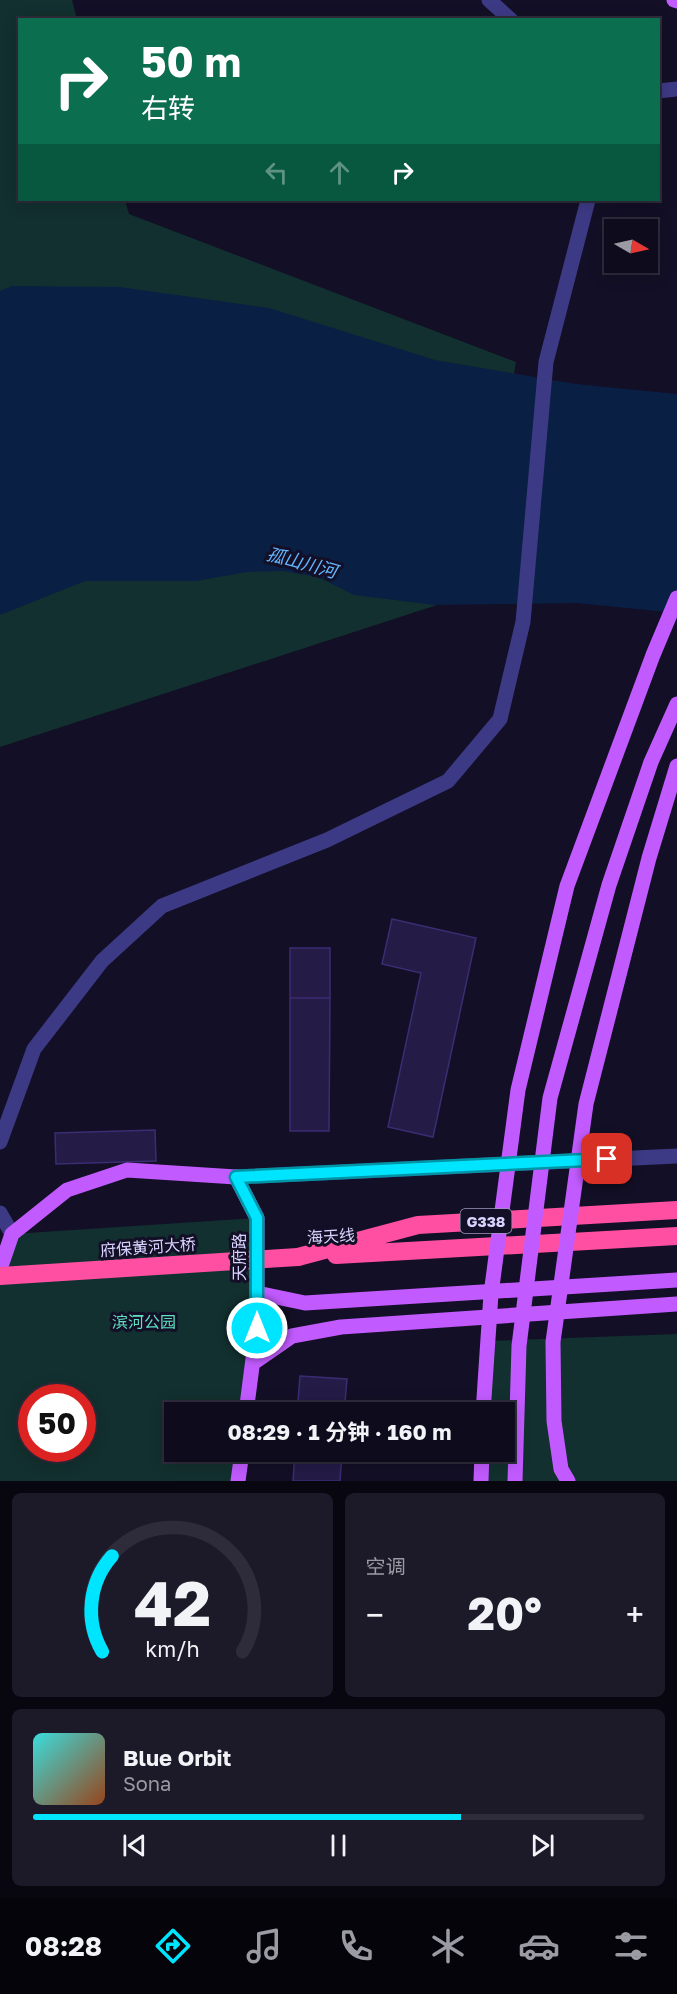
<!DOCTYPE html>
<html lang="zh">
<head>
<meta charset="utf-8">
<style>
	body { margin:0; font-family:"Golos Text","Noto Sans SC",sans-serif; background:#1c1929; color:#f1f3f6; height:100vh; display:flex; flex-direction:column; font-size:22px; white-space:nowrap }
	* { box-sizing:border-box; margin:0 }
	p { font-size:20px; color:#9b9ba3 }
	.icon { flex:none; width:33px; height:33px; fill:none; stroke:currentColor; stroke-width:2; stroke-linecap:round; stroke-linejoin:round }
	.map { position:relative; height:1481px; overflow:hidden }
	.details { display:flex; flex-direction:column; gap:12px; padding:12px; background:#08060f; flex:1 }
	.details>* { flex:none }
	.hud { position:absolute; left:18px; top:18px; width:642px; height:183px; border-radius:0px; box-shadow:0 3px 15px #0003,0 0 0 2px #2e2b3b; background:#0b6e4f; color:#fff; overflow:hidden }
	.needle { width:39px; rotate:99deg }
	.fabs { position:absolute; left:604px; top:219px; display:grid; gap:12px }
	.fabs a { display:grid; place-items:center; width:54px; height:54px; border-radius:0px; background:#0e0b1c; box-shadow:0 3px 15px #0003,0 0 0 2px #2e2b3b; font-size:30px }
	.speed { position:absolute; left:18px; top:1384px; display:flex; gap:12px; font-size:30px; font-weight:700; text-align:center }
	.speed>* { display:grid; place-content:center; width:78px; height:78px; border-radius:50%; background:#0e0b1c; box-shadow:0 3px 15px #0003,0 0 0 2px #2e2b3b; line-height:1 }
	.speed .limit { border:9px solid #d22; background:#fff; color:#111 }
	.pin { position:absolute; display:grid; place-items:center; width:51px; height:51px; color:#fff; margin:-26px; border-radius:12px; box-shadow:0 3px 9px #0006 }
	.me { position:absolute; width:66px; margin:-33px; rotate:0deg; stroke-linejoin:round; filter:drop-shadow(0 0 4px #0008) }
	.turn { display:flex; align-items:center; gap:21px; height:126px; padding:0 24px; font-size:27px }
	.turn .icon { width:78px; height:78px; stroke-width:2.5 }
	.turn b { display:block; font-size:42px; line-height:51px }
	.lanes { display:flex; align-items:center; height:57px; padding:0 24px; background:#0003; justify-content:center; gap:30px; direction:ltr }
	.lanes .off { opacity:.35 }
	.big { font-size:45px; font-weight:700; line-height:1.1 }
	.details .widget { flex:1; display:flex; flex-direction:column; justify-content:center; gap:9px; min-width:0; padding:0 21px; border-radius:9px; background:#1c1929 }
	.details .dial { align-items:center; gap:0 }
	.dial svg { height:156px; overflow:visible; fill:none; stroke:#2e2b3b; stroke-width:7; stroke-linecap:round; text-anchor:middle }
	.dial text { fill:#f1f3f6; stroke:none }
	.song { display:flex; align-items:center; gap:18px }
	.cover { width:72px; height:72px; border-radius:9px; background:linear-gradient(135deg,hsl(180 70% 55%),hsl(20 70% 35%)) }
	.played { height:6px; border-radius:3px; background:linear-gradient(90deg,#00e5ff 70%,#2e2b3b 70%) }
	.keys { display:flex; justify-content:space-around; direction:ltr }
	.heat { display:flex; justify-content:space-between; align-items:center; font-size:33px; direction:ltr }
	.details .tiles { flex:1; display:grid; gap:12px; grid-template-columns:1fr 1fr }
	.widget:last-child { grid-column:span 2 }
	.trip { position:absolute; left:164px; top:1402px; width:351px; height:60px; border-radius:0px; background:#0e0b1c; box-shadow:0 3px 15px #0003,0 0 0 2px #2e2b3b; font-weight:700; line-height:60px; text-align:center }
	.tabs { display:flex; height:96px; justify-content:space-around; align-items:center; background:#06040b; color:#9b9ba3 }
	.tabs .icon { width:42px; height:42px }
	.tabs .active { color:#00e5ff }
	.tabs b { font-size:27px; color:#f1f3f6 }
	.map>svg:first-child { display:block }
	.green { fill:#12302f; fill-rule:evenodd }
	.water { fill:#0a1f44 }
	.building { fill:#241b47; stroke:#3b2d73; stroke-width:1.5 }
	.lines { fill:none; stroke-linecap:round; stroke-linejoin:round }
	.minor { stroke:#3d3a85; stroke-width:15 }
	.major { stroke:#c25bff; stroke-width:15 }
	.highway { stroke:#ff4fa3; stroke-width:18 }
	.major-bridge { stroke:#c25bff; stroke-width:15 }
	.highway-bridge { stroke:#ff4fa3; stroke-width:18 }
	.route-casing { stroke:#0095a6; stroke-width:15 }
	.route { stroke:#00e5ff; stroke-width:10 }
	.labels { text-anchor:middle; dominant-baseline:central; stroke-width:6; stroke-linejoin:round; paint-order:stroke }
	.shield { fill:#130f26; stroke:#9e99be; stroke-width:1.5 }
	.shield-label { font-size:15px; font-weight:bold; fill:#d9d4ff }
	.street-label { font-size:16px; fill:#d9d4ff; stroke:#130f26 }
	.park-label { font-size:16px; fill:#5fe0c0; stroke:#130f26 }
	.water-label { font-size:18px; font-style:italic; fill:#62b6ff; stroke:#130f26 }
</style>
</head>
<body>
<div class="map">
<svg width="677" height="1481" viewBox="0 0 677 1481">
	<rect width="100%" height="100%" fill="#130f26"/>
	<path class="green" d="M 0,0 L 72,0 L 77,19 L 20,20 L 20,200 L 125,200 L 129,214 L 516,362 L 477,592 L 0,747 Z
		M 257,1218 L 246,1413 L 174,1413 L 174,1452 L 242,1452 L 238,1481 L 0,1481 L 0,1269 L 12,1234 ZM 32,1398 L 82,1398 L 82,1449 L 32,1449 Z
		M 677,1334 L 677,1481 L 481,1481 L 482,1452 L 504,1452 L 504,1413 L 484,1413 L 488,1341 Z"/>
	<path class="water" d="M 12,286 L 120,287 L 269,308 L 435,360 L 576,384 L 677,394 L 677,613 L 576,603 L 434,605 L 354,595 L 318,577 L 282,571 L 247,572 L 196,581 L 85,581 L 0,615 L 0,291 Z"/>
	<path class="building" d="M 392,919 L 476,938 L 433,1137 L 388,1127 L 421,973 L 382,964 Z
		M 290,948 L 330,948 L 330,998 L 290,998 Z
		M 290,998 L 330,998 L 329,1131 L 290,1131 Z
		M 155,1130 L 156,1161 L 56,1164 L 55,1133 Z
		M 300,1376 L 347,1379 L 344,1413 L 297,1413 Z
		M 295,1452 L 342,1452 L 340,1481 L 293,1481 Z"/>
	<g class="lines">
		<path class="minor" d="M 489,0 L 511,20
			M 658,91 L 677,89
			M 0,1142 L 34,1049 L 102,961 L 162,906 L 327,840 L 448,781 L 500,719 L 523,622 L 546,362 L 588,200
			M 236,1177 L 677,1156
			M 0,1213 L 12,1234"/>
		<path class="major" d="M 674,0 L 677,1
			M 0,1269 L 12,1234 L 67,1190 L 127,1170 L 236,1177 L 257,1218 L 257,1328 L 246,1413
			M 257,1293 L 305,1303 L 677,1280
			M 253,1363 L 292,1336 L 341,1327 L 677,1304
			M 238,1481 L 242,1452
			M 481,1481 L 482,1452"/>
		<path class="highway" d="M 336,1255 L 677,1236
			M 298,1257 L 418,1225 L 677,1210"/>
		<path class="major-bridge" d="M 483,1413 L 491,1294 L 518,1090 L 567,886 L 653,655 L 677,598
			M 515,1481 L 519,1346 L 550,1098 L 609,885 L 651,762 L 677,704
			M 568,1481 L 561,1469 L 554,1421 L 553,1342 L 586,1104 L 649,858 L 677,766"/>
		<path class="highway-bridge" d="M 0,1276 L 298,1257"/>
	</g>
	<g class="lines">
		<g class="route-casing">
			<path id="route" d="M 257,1328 L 257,1218 L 236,1177 L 607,1159"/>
		</g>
		<use href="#route" class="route"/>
	</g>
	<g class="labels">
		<rect class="shield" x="460.5" y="1209" width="51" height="24" rx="4.5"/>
		<g class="shield-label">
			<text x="486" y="1221">G338</text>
		</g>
		<g class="street-label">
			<text transform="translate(331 1236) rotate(-3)">海天线</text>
			<text transform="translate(148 1247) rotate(-4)">府保黄河大桥</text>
			<text transform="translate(239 1257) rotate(-90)">天府路</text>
		</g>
		<g class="park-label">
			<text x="144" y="1322">滨河公园</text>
		</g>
		<g class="water-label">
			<text transform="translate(302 562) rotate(15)">孤山川河</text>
		</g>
	</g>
</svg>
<div class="fabs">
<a><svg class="needle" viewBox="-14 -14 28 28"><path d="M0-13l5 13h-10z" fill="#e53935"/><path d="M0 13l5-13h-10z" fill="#9b9ba3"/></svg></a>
</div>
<div class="speed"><div class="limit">50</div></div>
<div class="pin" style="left:607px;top:1159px;background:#d93025"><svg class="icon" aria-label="arrive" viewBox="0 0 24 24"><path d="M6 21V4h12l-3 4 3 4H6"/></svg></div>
<svg class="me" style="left:257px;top:1328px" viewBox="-20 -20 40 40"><circle r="17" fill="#00e5ff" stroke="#fff" stroke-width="3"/><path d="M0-11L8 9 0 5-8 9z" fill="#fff"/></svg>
<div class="trip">08:29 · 1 分钟 · 160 m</div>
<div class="hud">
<div class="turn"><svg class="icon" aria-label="right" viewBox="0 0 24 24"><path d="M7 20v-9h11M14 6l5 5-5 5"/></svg><div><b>50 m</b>右转</div></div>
<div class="lanes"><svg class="icon off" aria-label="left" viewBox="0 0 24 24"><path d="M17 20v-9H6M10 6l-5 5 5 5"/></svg><svg class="icon off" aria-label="ahead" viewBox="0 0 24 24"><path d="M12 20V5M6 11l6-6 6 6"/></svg><svg class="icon" aria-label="right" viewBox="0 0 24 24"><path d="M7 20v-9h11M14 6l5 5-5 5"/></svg></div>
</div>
</div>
<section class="details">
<div class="tiles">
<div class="widget dial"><svg viewBox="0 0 100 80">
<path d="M14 69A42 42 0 1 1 86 69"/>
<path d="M14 69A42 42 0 0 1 19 20" stroke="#00e5ff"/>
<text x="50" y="56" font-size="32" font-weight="700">42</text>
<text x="50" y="72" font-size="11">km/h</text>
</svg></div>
<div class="widget"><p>空调</p>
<div class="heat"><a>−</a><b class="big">20°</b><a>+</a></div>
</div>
<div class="widget">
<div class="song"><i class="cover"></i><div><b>Blue Orbit</b><p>Sona</p></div></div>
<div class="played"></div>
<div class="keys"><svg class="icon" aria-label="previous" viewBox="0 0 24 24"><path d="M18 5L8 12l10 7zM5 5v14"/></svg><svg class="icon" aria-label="pause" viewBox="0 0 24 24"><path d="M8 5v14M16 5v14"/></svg><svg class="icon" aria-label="next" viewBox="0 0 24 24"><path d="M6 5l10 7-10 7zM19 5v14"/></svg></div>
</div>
</div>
</section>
<nav class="tabs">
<b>08:28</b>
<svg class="icon active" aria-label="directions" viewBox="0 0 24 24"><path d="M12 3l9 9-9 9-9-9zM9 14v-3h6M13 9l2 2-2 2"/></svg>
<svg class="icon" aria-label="music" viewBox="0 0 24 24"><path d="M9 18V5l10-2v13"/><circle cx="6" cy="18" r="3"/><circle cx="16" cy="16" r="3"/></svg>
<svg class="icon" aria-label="phone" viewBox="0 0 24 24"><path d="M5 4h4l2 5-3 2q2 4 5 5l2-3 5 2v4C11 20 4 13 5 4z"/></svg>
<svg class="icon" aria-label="climate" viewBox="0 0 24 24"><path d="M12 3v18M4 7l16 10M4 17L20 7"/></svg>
<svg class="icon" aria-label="car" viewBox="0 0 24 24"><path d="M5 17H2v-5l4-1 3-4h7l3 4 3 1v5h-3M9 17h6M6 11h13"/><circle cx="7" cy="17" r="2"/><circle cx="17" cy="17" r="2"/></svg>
<svg class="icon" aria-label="filters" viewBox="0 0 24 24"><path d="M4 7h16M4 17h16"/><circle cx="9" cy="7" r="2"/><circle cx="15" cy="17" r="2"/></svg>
</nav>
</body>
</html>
